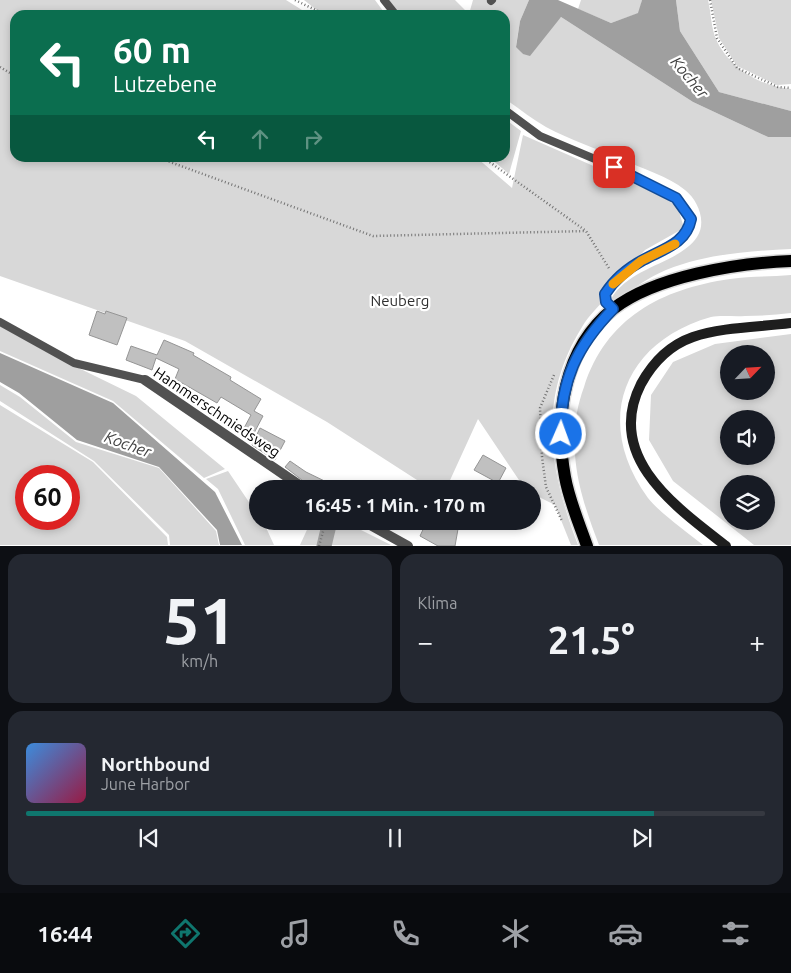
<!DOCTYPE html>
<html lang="de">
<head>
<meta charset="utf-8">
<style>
	body { margin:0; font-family:Ubuntu,sans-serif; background:#242831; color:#f1f3f6; height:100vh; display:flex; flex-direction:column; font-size:19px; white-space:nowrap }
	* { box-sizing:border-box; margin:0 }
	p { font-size:16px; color:#9ea1a6 }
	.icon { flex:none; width:28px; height:28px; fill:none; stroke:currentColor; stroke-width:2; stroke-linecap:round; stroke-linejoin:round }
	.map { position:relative; height:546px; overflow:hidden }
	.panel { display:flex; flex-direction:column; gap:8px; padding:8px; background:#0d0f14; flex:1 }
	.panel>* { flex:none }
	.guide { position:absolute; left:10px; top:10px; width:500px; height:152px; border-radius:15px; box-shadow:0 2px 8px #0003; background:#0b6e4f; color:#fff; overflow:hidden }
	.needle { width:32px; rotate:65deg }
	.buttons { position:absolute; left:720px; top:345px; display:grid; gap:10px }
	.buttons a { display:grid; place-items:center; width:55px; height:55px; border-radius:50%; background:#171b24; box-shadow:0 2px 8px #0003; font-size:25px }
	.speed { position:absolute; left:15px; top:465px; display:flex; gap:10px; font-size:25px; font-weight:700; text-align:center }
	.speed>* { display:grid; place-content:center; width:65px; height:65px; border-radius:50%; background:#171b24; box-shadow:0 2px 8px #0003; line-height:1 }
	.speed .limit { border:8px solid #d22; background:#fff; color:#111 }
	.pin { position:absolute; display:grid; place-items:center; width:42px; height:42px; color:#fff; margin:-21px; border-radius:10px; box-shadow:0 2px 8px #0006 }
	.me { position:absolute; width:55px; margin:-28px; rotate:2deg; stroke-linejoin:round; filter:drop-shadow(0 0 4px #0008) }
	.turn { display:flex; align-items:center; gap:18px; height:105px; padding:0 20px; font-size:22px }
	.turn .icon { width:65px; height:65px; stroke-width:2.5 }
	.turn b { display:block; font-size:35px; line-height:42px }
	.lanes { display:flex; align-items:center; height:48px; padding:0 20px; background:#0003; justify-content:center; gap:25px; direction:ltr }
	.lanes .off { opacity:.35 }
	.big { font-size:38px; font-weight:700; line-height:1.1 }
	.panel .tile { flex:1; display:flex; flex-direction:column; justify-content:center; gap:8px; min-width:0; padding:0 18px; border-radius:15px; background:#242831 }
	.panel .dial { align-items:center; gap:0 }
	.dial b { font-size:65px; line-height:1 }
	.song { display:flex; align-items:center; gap:15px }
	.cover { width:60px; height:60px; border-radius:8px; background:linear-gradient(135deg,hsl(210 70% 55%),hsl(340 70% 35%)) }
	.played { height:5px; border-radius:2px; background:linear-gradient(90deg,#0f766e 85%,#363941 85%) }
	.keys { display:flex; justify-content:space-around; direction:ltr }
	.heat { display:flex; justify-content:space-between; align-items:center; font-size:28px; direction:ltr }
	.panel .tiles { flex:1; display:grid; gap:8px; grid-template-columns:1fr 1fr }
	.tile:last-child { grid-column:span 2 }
	.trip { position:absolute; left:249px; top:480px; width:292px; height:50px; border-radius:25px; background:#171b24; box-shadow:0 2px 8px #0003; font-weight:700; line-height:50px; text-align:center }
	.tab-bar { display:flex; height:80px; justify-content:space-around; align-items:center; background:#090b0e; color:#9ea1a6 }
	.tab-bar .icon { width:35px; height:35px }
	.tab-bar .current { color:#0f766e }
	.tab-bar b { font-size:22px; color:#f1f3f6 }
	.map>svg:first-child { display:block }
	.green { fill:#d8d8d8; fill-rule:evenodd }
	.water { fill:#9f9f9f }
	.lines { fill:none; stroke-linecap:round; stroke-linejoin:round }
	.canal { stroke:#9f9f9f; stroke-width:15 }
	.building { fill:#c0c0c0; stroke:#959595 }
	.primary-casing { stroke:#dbdbdb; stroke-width:15 }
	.path { stroke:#737373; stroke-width:2.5; stroke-dasharray:1 2.5; stroke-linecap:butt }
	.service { stroke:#515151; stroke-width:8 }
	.minor { stroke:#515151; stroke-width:10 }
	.secondary { stroke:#1e1e1e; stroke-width:10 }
	.primary { stroke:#000; stroke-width:12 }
	.route-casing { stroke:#114b97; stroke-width:12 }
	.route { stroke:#1a73e8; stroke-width:9 }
	.slow { stroke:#f59e0b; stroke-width:9 }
	.labels { text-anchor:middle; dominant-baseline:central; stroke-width:4.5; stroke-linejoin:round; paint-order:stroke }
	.park-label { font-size:15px; fill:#2f2f2f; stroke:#fff }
	.street-label { font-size:15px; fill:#000; stroke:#fff }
	.water-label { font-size:16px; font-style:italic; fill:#404040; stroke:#fff }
</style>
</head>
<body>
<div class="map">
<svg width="791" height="546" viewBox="0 0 791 546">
	<rect width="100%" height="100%" fill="#fff"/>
	<path class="green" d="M 0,0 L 286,0 L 310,15 L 15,15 L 15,158 L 477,158 L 512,188 L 523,135 L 664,197 L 678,208 L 684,228 L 645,250 L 606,290 L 609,295 C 600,305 589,315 582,327 C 537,400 549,469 578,545 L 571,545 L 555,505 L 533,494 L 532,489 L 525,489 L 478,419 L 446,489 L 431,489 L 327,422 L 185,341 L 0,276 Z
		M 304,0 L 375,0 L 386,15 L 323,15 Z
		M 388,0 L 455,0 L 469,14 L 473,0 L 529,0 L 520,21 L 516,46 L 523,54 L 561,17 L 693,102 L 768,137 L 791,137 L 791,249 C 748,251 706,254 666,270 C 647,278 630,291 613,302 L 611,299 C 630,266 679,264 697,237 C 707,222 698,200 685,190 C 668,176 643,169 623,160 C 598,149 570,140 546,127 C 532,119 518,108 505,99 L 505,15 L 402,15 Z
		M 581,0 L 642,0 L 639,13 L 611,23 L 578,9 Z
		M 676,0 L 708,0 C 711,12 711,28 716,39 C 728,67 761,87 791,89 L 791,111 L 719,92 L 680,31 Z
		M 711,0 L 791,0 L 791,84 L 777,85 L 737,66 L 719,38 Z
		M 505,119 L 521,131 L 509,174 L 490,158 L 505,158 Z
		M 791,275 L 791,313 C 776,315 761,316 745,316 C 735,317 721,315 711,317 C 622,342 593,423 648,498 C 661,514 687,532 703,545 L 599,545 C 588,516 577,486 575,454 C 573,431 576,409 584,387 C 606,318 661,289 730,279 C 750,276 771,277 791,275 Z
		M 0,326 L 54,356 L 136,396 L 225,469 L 204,478 L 113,401 L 0,351 Z
		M 791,334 L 791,545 L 754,545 L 673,481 L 649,440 L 651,395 L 673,362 L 715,344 ZM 729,354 L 766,354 L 766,391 L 729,391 ZM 729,419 L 766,419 L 766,456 L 729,456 ZM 729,484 L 766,484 L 766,521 L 729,521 Z
		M 0,385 L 20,397 L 76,442 L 159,468 L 216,531 L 219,545 L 170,545 L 169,535 L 94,461 L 0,401 Z
		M 0,405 L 93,462 L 167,537 L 168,545 L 0,545 ZM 26,476 L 69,476 L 69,519 L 26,519 Z
		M 228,471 L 257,514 L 258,521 L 263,521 L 274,545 L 245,545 L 218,489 L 206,479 Z
		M 311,521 L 343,521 L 391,545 L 300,545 Z"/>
	<path class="water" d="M 529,0 L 558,0 L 611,23 L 638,13 L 642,0 L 676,0 L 680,31 L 719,92 L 791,111 L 791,137 L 768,137 L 693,102 L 561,17 L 530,56 L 523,54 L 516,47 L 520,21 Z
		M 0,353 L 113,403 L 215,492 L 242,545 L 220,545 L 217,530 L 159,467 L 77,440 L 19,393 L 0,382 Z"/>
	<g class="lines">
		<path class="canal" d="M 324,546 L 330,521"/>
	</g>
	<path class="building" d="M 97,311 L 105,314 L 106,311 L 127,318 L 117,345 L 89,335 Z
		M 164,340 L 194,353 L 193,355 L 231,377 L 230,380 L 261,399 L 254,411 L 263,416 L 253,435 L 243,430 L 251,415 L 221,397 L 217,403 L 175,379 L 179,369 L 156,358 L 152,370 L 126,360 L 131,346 L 157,355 Z
		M 260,428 L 285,441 L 275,460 L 252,445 Z
		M 483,455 L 506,468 L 498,483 L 474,470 Z
		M 290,461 L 306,472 L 341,489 L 311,487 L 285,467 Z
		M 427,521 L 454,521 L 452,526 L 458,529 L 455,546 L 438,546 L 420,536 Z"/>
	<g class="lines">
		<g class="primary-casing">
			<path id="primary" d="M 587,546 C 579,523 569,500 565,477 C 554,417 563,349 613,309 C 655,276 738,263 791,261"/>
		</g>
		<path class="path" d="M 295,0 L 326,15
			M 710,0 L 717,38 L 737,68 L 778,87 L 791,88
			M 0,67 L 15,76
			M 159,158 L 373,236 L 586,231
			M 484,158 L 586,231 L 610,270
			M 554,375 L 540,408 L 542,457 L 546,487 L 562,521
			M 319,546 L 326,521"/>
		<path class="service" d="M 384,0 L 396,15
			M 491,1 L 492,0
			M 505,110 L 540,136 L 614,167 L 676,198 L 691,219 C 686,244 663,249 643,260 C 628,268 614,280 605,294 L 606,302 L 613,309
			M 0,322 L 74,363 L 145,380"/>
		<path class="minor" d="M 145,380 L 305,489
			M 363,521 L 408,546"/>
		<path class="secondary" d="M 726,546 C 676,507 604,457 641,384 C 653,362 670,345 693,337 C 721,327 761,327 791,323"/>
		<use href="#primary" class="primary"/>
	</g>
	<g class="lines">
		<g class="route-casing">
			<path id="route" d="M 561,434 C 560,381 577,346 613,309 L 606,302 L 605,294 C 614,280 628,268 643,260 C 663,249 686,244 691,219 L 676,198 L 614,167"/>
		</g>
		<use href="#route" class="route"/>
		<path class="slow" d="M 613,284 L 641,261 L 675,244"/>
	</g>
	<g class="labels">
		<g class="park-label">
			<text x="400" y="300">Neuberg</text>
		</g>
		<g class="street-label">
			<text transform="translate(217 412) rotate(34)">Hammerschmiedsweg</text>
		</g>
		<g class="water-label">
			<text transform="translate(690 77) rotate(50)">Kocher</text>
			<text transform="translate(128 444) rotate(20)">Kocher</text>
		</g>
	</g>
</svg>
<div class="buttons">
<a><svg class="needle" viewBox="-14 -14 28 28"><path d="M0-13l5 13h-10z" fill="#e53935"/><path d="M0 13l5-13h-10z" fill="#9ea1a6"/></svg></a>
<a><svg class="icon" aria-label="sound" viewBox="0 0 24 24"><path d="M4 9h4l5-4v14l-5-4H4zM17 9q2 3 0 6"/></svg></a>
<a><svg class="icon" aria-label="layers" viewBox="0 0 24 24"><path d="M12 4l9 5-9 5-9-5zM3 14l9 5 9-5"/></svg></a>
</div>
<div class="speed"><div class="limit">60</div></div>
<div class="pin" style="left:614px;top:167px;background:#d93025"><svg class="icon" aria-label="arrive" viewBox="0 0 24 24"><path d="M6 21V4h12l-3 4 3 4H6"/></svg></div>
<svg class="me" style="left:561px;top:434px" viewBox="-20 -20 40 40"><circle r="17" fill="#1a73e8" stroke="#fff" stroke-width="3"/><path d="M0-11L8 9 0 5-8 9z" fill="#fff"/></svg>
<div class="trip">16:45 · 1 Min. · 170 m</div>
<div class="guide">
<div class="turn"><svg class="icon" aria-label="left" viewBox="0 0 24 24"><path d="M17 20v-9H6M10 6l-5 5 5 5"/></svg><div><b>60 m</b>Lutzebene</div></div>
<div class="lanes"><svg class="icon" aria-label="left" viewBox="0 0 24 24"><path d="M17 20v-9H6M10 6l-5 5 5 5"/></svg><svg class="icon off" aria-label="ahead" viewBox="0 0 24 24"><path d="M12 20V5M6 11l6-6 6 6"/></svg><svg class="icon off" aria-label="right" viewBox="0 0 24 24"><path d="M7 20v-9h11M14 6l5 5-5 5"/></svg></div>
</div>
</div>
<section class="panel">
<div class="tiles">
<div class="tile dial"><b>51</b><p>km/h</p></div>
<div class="tile"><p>Klima</p>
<div class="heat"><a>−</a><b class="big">21.5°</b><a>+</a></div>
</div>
<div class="tile">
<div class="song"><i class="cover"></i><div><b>Northbound</b><p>June Harbor</p></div></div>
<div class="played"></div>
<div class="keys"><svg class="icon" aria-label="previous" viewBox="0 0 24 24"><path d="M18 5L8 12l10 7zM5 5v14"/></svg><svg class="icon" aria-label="pause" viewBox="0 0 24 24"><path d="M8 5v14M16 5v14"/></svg><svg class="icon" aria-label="next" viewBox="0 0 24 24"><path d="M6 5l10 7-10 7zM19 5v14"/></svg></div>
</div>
</div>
</section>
<nav class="tab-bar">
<b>16:44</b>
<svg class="icon current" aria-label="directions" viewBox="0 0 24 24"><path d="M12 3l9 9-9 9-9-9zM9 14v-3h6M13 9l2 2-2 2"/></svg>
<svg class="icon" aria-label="music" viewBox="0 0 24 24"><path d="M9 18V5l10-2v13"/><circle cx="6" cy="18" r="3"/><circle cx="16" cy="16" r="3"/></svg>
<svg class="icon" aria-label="phone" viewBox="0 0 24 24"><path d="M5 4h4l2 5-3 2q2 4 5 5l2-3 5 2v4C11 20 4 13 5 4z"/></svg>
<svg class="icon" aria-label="climate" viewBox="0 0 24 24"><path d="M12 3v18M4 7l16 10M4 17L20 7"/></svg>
<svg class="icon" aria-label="car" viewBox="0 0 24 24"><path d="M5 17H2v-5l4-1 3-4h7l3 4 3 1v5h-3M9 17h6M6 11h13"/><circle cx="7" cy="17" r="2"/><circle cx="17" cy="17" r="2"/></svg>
<svg class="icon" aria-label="filters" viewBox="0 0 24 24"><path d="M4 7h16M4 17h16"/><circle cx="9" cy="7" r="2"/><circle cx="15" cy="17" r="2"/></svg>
</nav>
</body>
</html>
